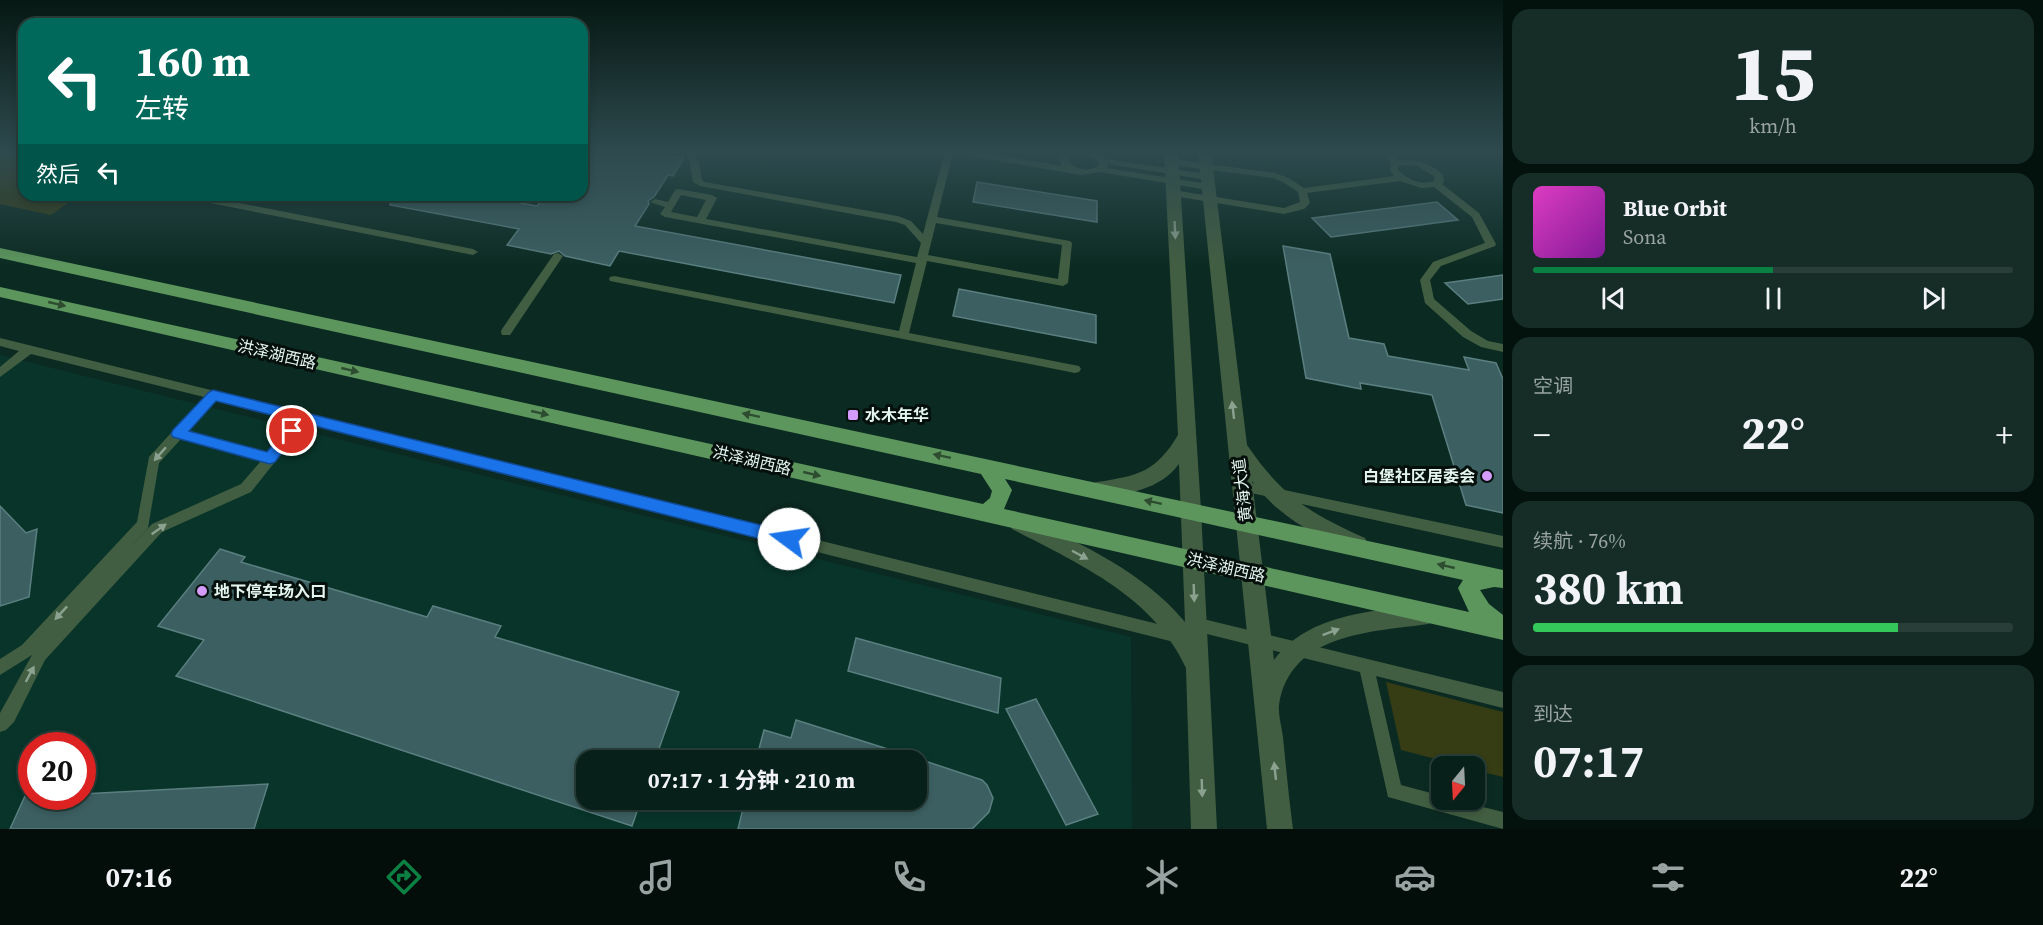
<!DOCTYPE html>
<html lang="zh">
<head>
<meta charset="utf-8">
<style>
	body { margin:0; font-family:"Source Serif 4","Noto Sans SC",serif; background:#162d27; color:#f1f3f6; height:100vh; display:flex; flex-direction:column; font-size:22px; white-space:nowrap }
	* { box-sizing:border-box; margin:0 }
	p { font-size:20px; color:#98a3a2 }
	.icon { flex:none; width:33px; height:33px; fill:none; stroke:currentColor; stroke-width:2; stroke-linecap:round; stroke-linejoin:round }
	.map { position:relative; flex:1; overflow:hidden }
	.drawer { display:flex; flex-direction:column; gap:9px; padding:9px; background:#04120e; width:540px }
	.drawer>* { flex:none }
	.hud { position:absolute; left:18px; top:18px; width:570px; height:183px; border-radius:18px; box-shadow:0 3px 9px #0003,0 0 0 2px #293e39; background:#00695c; color:#fff; overflow:hidden }
	.needle { width:39px; rotate:198deg }
	.tools { position:absolute; left:1431px; top:756px; display:grid; gap:12px }
	.tools a { display:grid; place-items:center; width:54px; height:54px; border-radius:12px; background:#08201a; box-shadow:0 3px 9px #0003,0 0 0 2px #293e39; font-size:30px }
	.speed { position:absolute; left:18px; top:732px; display:flex; gap:12px; font-size:30px; font-weight:700; text-align:center }
	.speed>* { display:grid; place-content:center; width:78px; height:78px; border-radius:50%; background:#08201a; box-shadow:0 3px 9px #0003,0 0 0 2px #293e39; line-height:1 }
	.speed .limit { border:9px solid #d22; background:#fff; color:#111 }
	.pin { position:absolute; display:grid; place-items:center; width:51px; height:51px; color:#fff; margin:-26px; border:3px solid #fff; border-radius:50%; box-shadow:0 2px 6px #0007 }
	.me { position:absolute; width:66px; margin:-33px; rotate:284deg; stroke-linejoin:round; filter:drop-shadow(0 0 4px #0008) }
	.turn { display:flex; align-items:center; gap:21px; height:126px; padding:0 18px; font-size:27px }
	.turn .icon { width:78px; height:78px; stroke-width:2.5 }
	.turn b { display:block; font-size:42px; line-height:51px }
	.then { display:flex; align-items:center; height:57px; padding:0 18px; background:#0003; gap:12px; font-size:22px }
	.big { font-size:45px; font-weight:700; line-height:1.1 }
	.drawer .tile { flex:1; display:flex; flex-direction:column; justify-content:center; gap:9px; min-width:0; padding:0 21px; border-radius:18px; background:#162d27 }
	.drawer .dial { align-items:center; gap:0 }
	.dial b { font-size:78px; line-height:1 }
	.song { display:flex; align-items:center; gap:18px }
	.cover { width:72px; height:72px; border-radius:9px; background:linear-gradient(135deg,hsl(310 70% 55%),hsl(290 70% 35%)) }
	.played { height:6px; border-radius:3px; background:linear-gradient(90deg,#0b8043 50%,#293e39 50%) }
	.keys { display:flex; justify-content:space-around; direction:ltr }
	.heat { display:flex; justify-content:space-between; align-items:center; font-size:33px; direction:ltr }
	.charge { height:9px; border-radius:4px; background:linear-gradient(90deg,#34c759 76%,#293e39 0) }
	.trip { position:absolute; left:576px; top:750px; width:351px; height:60px; border-radius:18px; background:#08201a; box-shadow:0 3px 9px #0003,0 0 0 2px #293e39; font-weight:700; line-height:60px; text-align:center }
	.menu { display:flex; height:96px; justify-content:space-around; align-items:center; background:#030d0a; color:#98a3a2 }
	.menu .icon { width:42px; height:42px }
	.menu .on { color:#0b8043 }
	.menu b { font-size:27px; color:#f1f3f6 }
	main { display:flex; flex:1; min-height:0 }
	.map>svg:first-child { display:block }
	.built { fill:#083429; fill-rule:evenodd }
	.green { fill:#363c14 }
	.building { fill:#3c5f61; stroke:#5b7f81; stroke-width:1.5 }
	.lines { fill:none; stroke-linecap:round; stroke-linejoin:round }
	.service { fill:#425e42; fill-rule:evenodd }
	.tertiary { fill:#425e42; fill-rule:evenodd }
	.primary { fill:#5d965d; fill-rule:evenodd }
	.oneway { fill:#8ba290 }
	.oneway2 { fill:#2d4c30 }
	.route { fill:#1a73e8; stroke:#114b97; stroke-width:1.5 }
	.poi-dot { fill:#d39cfc; stroke:#05100c; stroke-width:2 }
	.labels { text-anchor:middle; dominant-baseline:central; stroke-width:6; stroke-linejoin:round; paint-order:stroke }
	.street-label { font-size:16px; fill:#e4f5ef; stroke:#05100c }
	.poi-label { font-size:16px; font-weight:bold; fill:#e4f5ef; stroke:#05100c; text-anchor:start }
</style>
</head>
<body>
<main>
<div class="map">
<svg width="1503" height="829" viewBox="0 0 1503 829">
	<rect width="100%" height="100%" fill="#0b2b22"/>
	<path class="built" d="M 0,355 L 1131,637 L 1132,829 L 0,829 ZM 32,746 L 82,746 L 82,796 L 32,796 ZM 586,760 L 916,760 L 916,800 L 586,800 Z"/>
	<path class="green" d="M 0,151 L 24,151 L 24,195 L 79,195 L 51,215 L 0,204 Z
		M 1386,682 L 1503,712 L 1503,777 L 1475,770 L 1474,766 L 1463,766 L 1401,750 Z"/>
	<path class="building" d="M 582,151 L 644,151 L 684,158 L 673,176 L 668,175 L 654,197 L 648,201 L 649,204 L 635,226 L 901,275 L 894,303 L 619,251 L 610,266 L 565,256 L 559,251 L 551,254 L 507,245 L 519,229 L 390,205 L 391,195 L 479,195 L 537,206 L 546,195 L 582,195 Z
		M 977,182 L 1097,201 L 1097,222 L 973,202 Z
		M 1437,202 L 1458,220 L 1331,237 L 1312,218 Z
		M 1283,246 L 1330,254 L 1349,338 L 1384,344 L 1388,356 L 1469,370 L 1464,357 L 1496,363 L 1503,379 L 1503,513 L 1466,505 L 1432,395 L 1360,383 L 1361,389 L 1306,378 Z
		M 1503,275 L 1503,299 L 1468,304 L 1445,283 Z
		M 959,289 L 1096,315 L 1096,343 L 953,316 Z
		M 0,506 L 26,533 L 37,529 L 29,597 L 0,606 Z
		M 220,549 L 245,557 L 241,562 L 427,617 L 433,606 L 501,626 L 495,637 L 679,692 L 655,760 L 586,760 L 586,800 L 641,800 L 632,826 L 176,676 L 204,640 L 158,626 Z
		M 856,638 L 1001,678 L 998,713 L 848,671 Z
		M 1036,699 L 1098,814 L 1066,825 L 1006,709 Z
		M 796,720 L 910,756 L 909,760 L 756,760 L 764,730 L 791,738 Z
		M 916,758 L 982,780 L 987,785 L 993,798 L 989,812 L 972,829 L 738,829 L 745,800 L 916,800 Z
		M 268,784 L 254,829 L 10,829 L 25,796 L 82,796 L 82,794 Z"/>
	<g class="lines">
		<path class="service" d="M 684,151 L 694,153 L 699,162 L 702,180 L 705,182 L 898,216 L 911,221 L 923,234 L 945,151 L 970,151 L 1062,166 L 1058,158 L 1064,151 L 1073,151 L 1067,158 C 1074,170 1088,173 1099,165 L 1098,160 L 1083,151 L 1093,151 L 1106,159 L 1207,174 L 1212,177 L 1207,180 L 1108,164 L 1107,168 L 1208,184 L 1213,187 L 1208,190 L 1100,172 L 1081,175 L 953,153 L 937,217 L 1070,241 L 1072,243 L 1068,283 L 1063,286 L 927,261 L 909,333 L 1079,366 L 1081,369 L 1079,372 L 1075,373 L 610,281 L 609,279 L 610,277 L 614,276 L 899,331 L 916,263 L 665,217 L 660,214 L 665,207 L 650,202 L 655,199 L 668,202 L 675,190 L 678,189 L 712,195 L 717,198 L 706,219 L 917,257 L 921,243 L 905,225 L 896,222 L 700,186 L 693,182 L 689,158 ZM 681,195 L 706,200 L 697,217 L 671,212 ZM 936,223 L 1062,245 L 1058,279 L 928,255 Z
			M 1384,151 L 1392,151 L 1398,160 C 1414,158 1431,163 1443,175 L 1444,182 L 1442,184 L 1479,213 L 1496,244 L 1495,246 L 1441,266 L 1430,280 L 1434,299 L 1471,331 L 1488,341 L 1503,344 L 1503,352 L 1481,347 L 1463,337 L 1425,303 L 1420,280 L 1433,262 L 1485,243 L 1472,217 L 1434,187 L 1421,188 L 1400,181 L 1307,193 L 1310,203 L 1304,209 L 1284,214 L 1173,196 L 1168,193 L 1173,190 L 1284,208 L 1300,202 L 1298,192 L 1283,182 L 1273,178 L 1171,165 L 1167,162 L 1171,159 L 1275,173 L 1289,178 L 1304,188 L 1394,176 L 1390,170 L 1391,164 ZM 1403,165 L 1417,166 L 1434,176 L 1434,181 C 1420,185 1408,180 1398,170 L 1398,167 Z
			M 180,195 L 199,195 L 473,249 L 478,252 L 473,255 L 185,198 Z
			M 558,253 L 563,256 L 510,335 L 502,335 L 501,332 L 502,329 L 554,254 Z
			M 0,338 L 1178,629 L 1183,631 L 1185,636 L 1183,641 L 1178,643 L 306,423 L 251,492 L 162,532 L 45,660 L 14,722 L 6,730 L 0,732 L 0,713 L 32,655 L 0,675 L 0,659 L 22,645 L 137,522 L 149,457 L 204,397 L 31,354 L 0,377 L 0,367 L 19,351 L 0,346 ZM 215,400 L 294,420 L 268,452 L 188,431 ZM 181,439 L 261,461 L 241,484 L 152,524 L 119,559 L 148,528 L 159,463 Z
			M 1242,481 L 1503,536 L 1503,548 L 1242,491 L 1237,490 L 1236,486 L 1237,482 Z
			M 1195,617 L 1503,692 L 1503,708 L 1376,676 L 1401,785 L 1442,796 L 1442,800 L 1455,800 L 1503,812 L 1503,829 L 1388,797 L 1360,672 L 1195,631 L 1190,629 L 1188,624 L 1190,619 Z"/>
		<path class="tertiary" d="M 1164,151 L 1178,151 L 1201,510 L 1217,829 L 1191,829 L 1186,668 C 1153,596 1079,564 1012,529 L 1009,523 L 1012,517 L 1019,514 L 1026,517 C 1082,545 1144,572 1185,622 L 1179,464 C 1160,490 1127,494 1097,498 L 1090,496 L 1087,490 L 1090,484 L 1097,482 C 1138,476 1156,472 1178,435 Z
			M 1198,151 L 1211,151 L 1247,445 C 1282,496 1309,513 1365,538 L 1368,544 L 1365,550 L 1358,553 C 1317,538 1278,516 1252,481 L 1274,660 C 1309,613 1374,611 1428,604 L 1436,607 L 1439,614 L 1436,621 L 1428,624 C 1372,632 1290,633 1279,705 C 1278,715 1282,728 1283,737 C 1286,768 1289,798 1293,829 L 1267,829 Z"/>
		<path class="primary" d="M 0,248 L 1503,570 L 1503,588 L 1494,587 L 1480,590 L 1489,604 L 1503,615 L 1503,640 L 0,297 L 0,287 L 983,504 L 990,498 L 992,491 L 981,474 L 0,258 ZM 1005,479 L 1463,580 L 1458,588 L 1469,612 L 1004,509 L 1012,490 Z"/>
	</g>
	<defs><path id="oneway-solid" d="M-6-.8H1V-3.2L6.5 0L1 3.2V.8H-6Z" transform="scale(1.5)"/></defs>
	<g class="oneway">
		<use href="#oneway-solid" transform="translate(1175 230) rotate(87)"/>
		<use href="#oneway-solid" transform="translate(1233 410) rotate(-97)"/>
		<use href="#oneway-solid" transform="translate(160 454) rotate(131)"/>
		<use href="#oneway-solid" transform="translate(159 529) rotate(-35)"/>
		<use href="#oneway-solid" transform="translate(1080 555) rotate(28)"/>
		<use href="#oneway-solid" transform="translate(1194 593) rotate(88)"/>
		<use href="#oneway-solid" transform="translate(61 613) rotate(133)"/>
		<use href="#oneway-solid" transform="translate(1331 632) rotate(-21)"/>
		<use href="#oneway-solid" transform="translate(30 674) rotate(-62)"/>
		<use href="#oneway-solid" transform="translate(1275 771) rotate(-96)"/>
		<use href="#oneway-solid" transform="translate(1202 788) rotate(88)"/>
	</g>
	<g class="oneway2">
		<use href="#oneway-solid" transform="translate(57 304) rotate(13)"/>
		<use href="#oneway-solid" transform="translate(350 370) rotate(13)"/>
		<use href="#oneway-solid" transform="translate(540 413) rotate(13)"/>
		<use href="#oneway-solid" transform="translate(751 415) rotate(-168)"/>
		<use href="#oneway-solid" transform="translate(942 456) rotate(-168)"/>
		<use href="#oneway-solid" transform="translate(812 474) rotate(13)"/>
		<use href="#oneway-solid" transform="translate(1153 502) rotate(-168)"/>
		<use href="#oneway-solid" transform="translate(1446 566) rotate(-167)"/>
	</g>
	<linearGradient id="sky" x2="0" y2="1"><stop stop-color="#061813"/><stop offset="0.57" stop-color="#2e4a4f"/><stop offset="1" stop-color="#2e4a4f" stop-opacity="0"/></linearGradient>
	<rect width="1503" height="267" fill="url(#sky)"/>
	<path class="route" d="M 213,390 L 789,532 L 794,534 L 797,539 L 794,544 L 789,546 L 216,401 L 189,431 L 267,452 L 287,427 L 292,426 L 299,431 L 275,462 L 270,464 L 173,437 L 171,434 L 173,430 L 209,392 Z"/>
	<g class="poi-dot">
		<rect x="847" y="409" width="12" height="12" rx="3"/>
		<circle cx="1487" cy="476" r="6"/>
		<circle cx="202" cy="591" r="6"/>
	</g>
	<g class="labels">
		<g class="street-label">
			<text transform="translate(277 354) rotate(13)">洪泽湖西路</text>
			<text transform="translate(752 460) rotate(13)">洪泽湖西路</text>
			<text transform="translate(1242 490) rotate(-97)">黄海大道</text>
			<text transform="translate(1226 567) rotate(13)">洪泽湖西路</text>
		</g>
		<g class="poi-label">
			<text x="865" y="415">水木年华</text>
			<text x="1475" y="476" text-anchor="end">白堡社区居委会</text>
			<text x="214" y="591">地下停车场入口</text>
		</g>
	</g>
</svg>
<div class="tools">
<a><svg class="needle" viewBox="-14 -14 28 28"><path d="M0-13l5 13h-10z" fill="#e53935"/><path d="M0 13l5-13h-10z" fill="#98a3a2"/></svg></a>
</div>
<div class="speed"><div class="limit">20</div></div>
<div class="pin" style="left:292px;top:431px;background:#d93025"><svg class="icon" aria-label="arrive" viewBox="0 0 24 24"><path d="M6 21V4h12l-3 4 3 4H6"/></svg></div>
<svg class="me" style="left:789px;top:539px" viewBox="-20 -20 40 40"><circle r="19" fill="#fff"/><path d="M0-13L10 11 0 6-10 11z" fill="#1a73e8"/></svg>
<div class="trip">07:17 · 1 分钟 · 210 m</div>
<div class="hud">
<div class="turn"><svg class="icon" aria-label="left" viewBox="0 0 24 24"><path d="M17 20v-9H6M10 6l-5 5 5 5"/></svg><div><b>160 m</b>左转</div></div>
<div class="then">然后<svg class="icon" aria-label="left" viewBox="0 0 24 24"><path d="M17 20v-9H6M10 6l-5 5 5 5"/></svg></div>
</div>
</div>
<section class="drawer">
<div class="tile dial"><b>15</b><p>km/h</p></div>
<div class="tile">
<div class="song"><i class="cover"></i><div><b>Blue Orbit</b><p>Sona</p></div></div>
<div class="played"></div>
<div class="keys"><svg class="icon" aria-label="previous" viewBox="0 0 24 24"><path d="M18 5L8 12l10 7zM5 5v14"/></svg><svg class="icon" aria-label="pause" viewBox="0 0 24 24"><path d="M8 5v14M16 5v14"/></svg><svg class="icon" aria-label="next" viewBox="0 0 24 24"><path d="M6 5l10 7-10 7zM19 5v14"/></svg></div>
</div>
<div class="tile"><p>空调</p>
<div class="heat"><a>−</a><b class="big">22°</b><a>+</a></div>
</div>
<div class="tile"><p>续航 · 76%</p><b class="big">380 km</b><div class="charge"></div></div>
<div class="tile"><p>到达</p><b class="big">07:17</b></div>
</section>
</main>
<nav class="menu">
<b>07:16</b>
<svg class="icon on" aria-label="directions" viewBox="0 0 24 24"><path d="M12 3l9 9-9 9-9-9zM9 14v-3h6M13 9l2 2-2 2"/></svg>
<svg class="icon" aria-label="music" viewBox="0 0 24 24"><path d="M9 18V5l10-2v13"/><circle cx="6" cy="18" r="3"/><circle cx="16" cy="16" r="3"/></svg>
<svg class="icon" aria-label="phone" viewBox="0 0 24 24"><path d="M5 4h4l2 5-3 2q2 4 5 5l2-3 5 2v4C11 20 4 13 5 4z"/></svg>
<svg class="icon" aria-label="climate" viewBox="0 0 24 24"><path d="M12 3v18M4 7l16 10M4 17L20 7"/></svg>
<svg class="icon" aria-label="car" viewBox="0 0 24 24"><path d="M5 17H2v-5l4-1 3-4h7l3 4 3 1v5h-3M9 17h6M6 11h13"/><circle cx="7" cy="17" r="2"/><circle cx="17" cy="17" r="2"/></svg>
<svg class="icon" aria-label="filters" viewBox="0 0 24 24"><path d="M4 7h16M4 17h16"/><circle cx="9" cy="7" r="2"/><circle cx="15" cy="17" r="2"/></svg>
<b>22°</b>
</nav>
</body>
</html>
